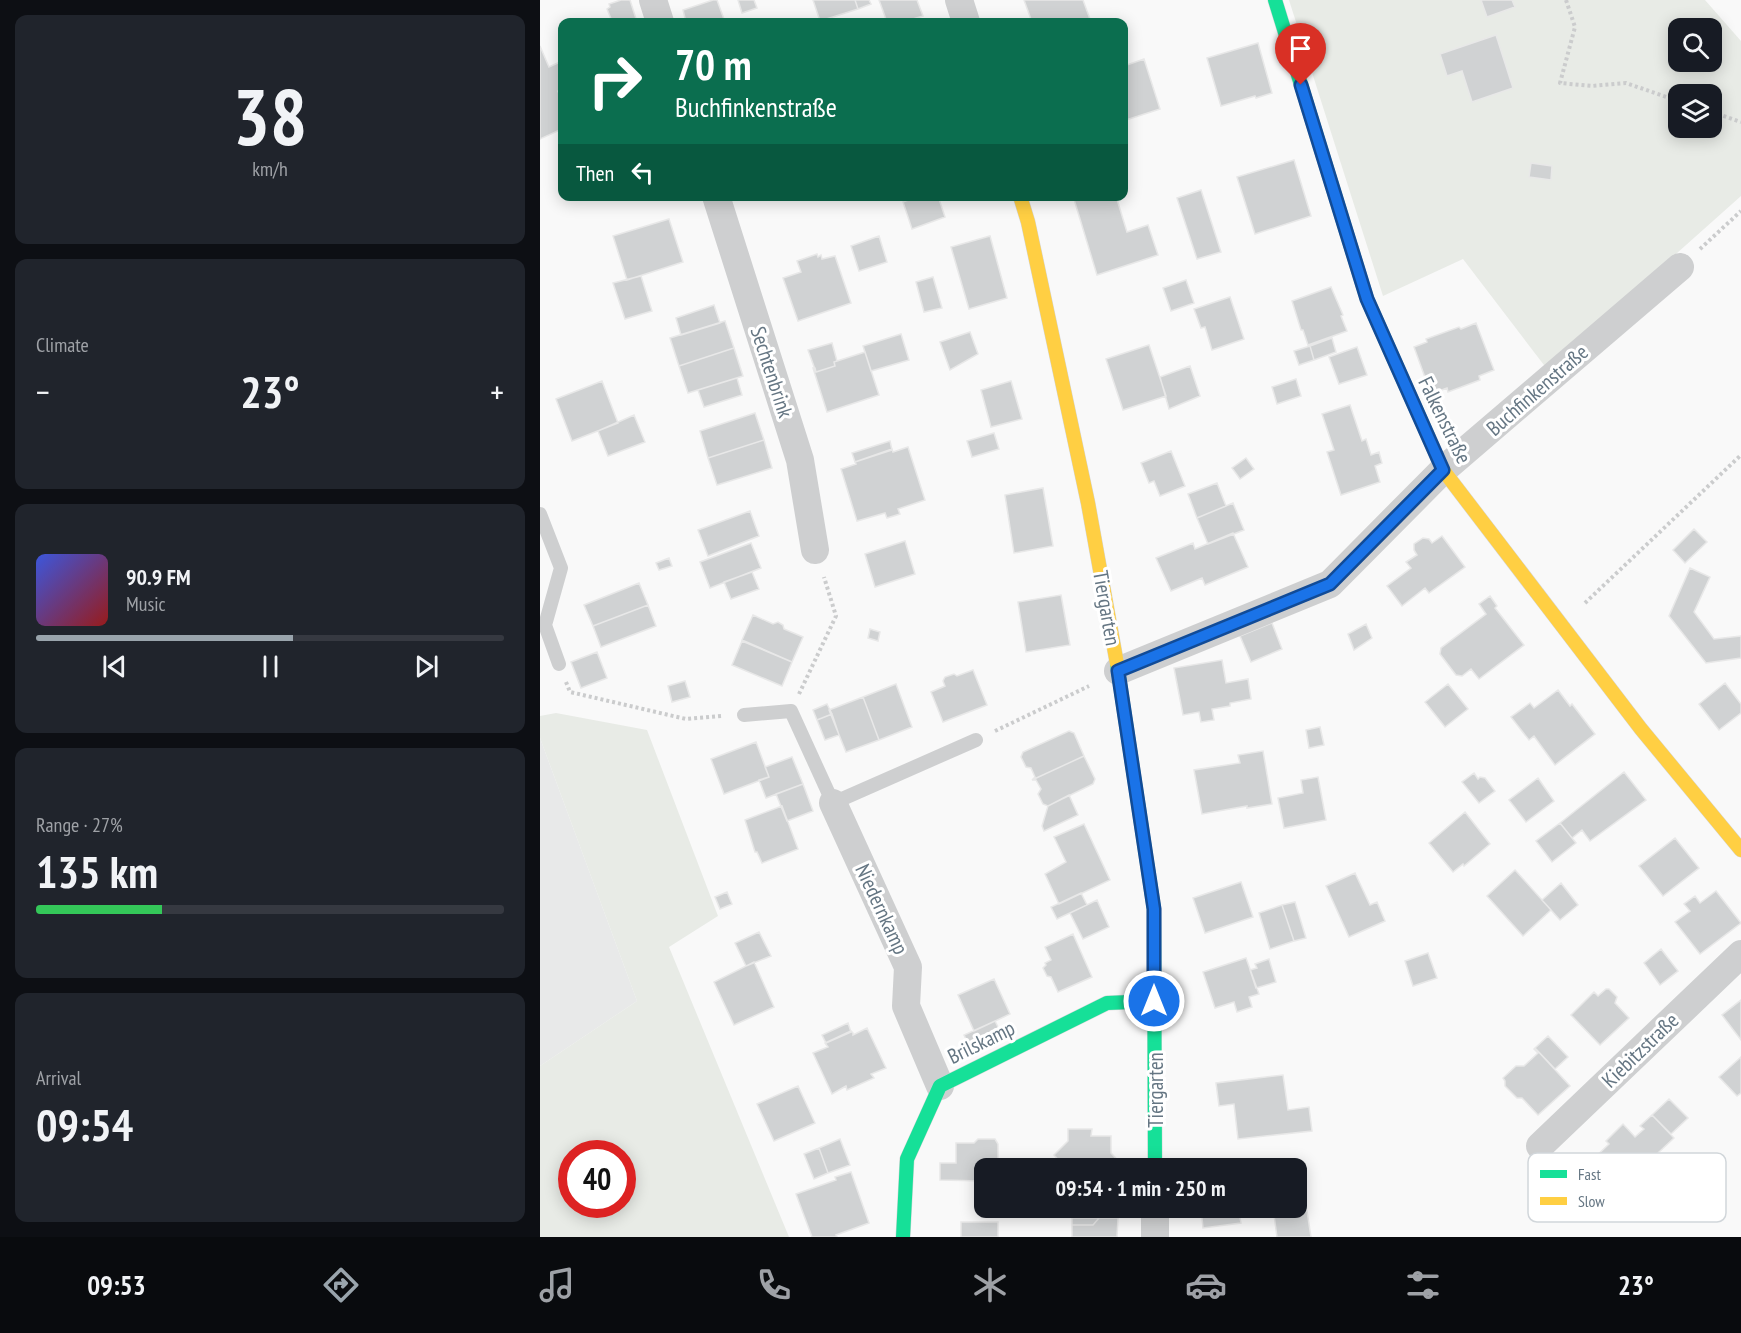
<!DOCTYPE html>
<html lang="en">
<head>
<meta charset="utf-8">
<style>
	body { margin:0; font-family:"PT Sans Narrow",sans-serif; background:#20242c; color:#f1f3f6; height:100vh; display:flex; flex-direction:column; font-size:22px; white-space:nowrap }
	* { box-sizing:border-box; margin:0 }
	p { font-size:20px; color:#9ea1a6 }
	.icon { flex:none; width:33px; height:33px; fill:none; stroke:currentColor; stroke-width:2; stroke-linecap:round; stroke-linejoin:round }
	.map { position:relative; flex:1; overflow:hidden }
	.details { display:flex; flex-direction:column; gap:15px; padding:15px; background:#0d0f14; width:540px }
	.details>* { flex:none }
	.hud { position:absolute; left:18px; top:18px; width:570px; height:183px; border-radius:12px; box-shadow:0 3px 15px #0003; background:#0b6e4f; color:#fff; overflow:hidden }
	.controls { position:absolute; left:1128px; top:18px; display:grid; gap:12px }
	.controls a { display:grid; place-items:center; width:54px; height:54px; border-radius:12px; background:#171b24; box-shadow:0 3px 15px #0003; font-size:30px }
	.speed { position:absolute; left:18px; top:1140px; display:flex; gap:12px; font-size:30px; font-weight:700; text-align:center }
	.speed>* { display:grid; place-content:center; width:78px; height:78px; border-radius:50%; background:#171b24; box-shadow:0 3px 15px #0003; line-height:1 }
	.speed .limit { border:9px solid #d22; background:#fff; color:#111 }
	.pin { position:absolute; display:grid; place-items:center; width:51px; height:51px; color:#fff; margin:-62px -26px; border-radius:50% 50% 50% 0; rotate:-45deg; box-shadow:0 0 6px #0007 }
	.pin .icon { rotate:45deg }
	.me { position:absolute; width:66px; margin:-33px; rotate:0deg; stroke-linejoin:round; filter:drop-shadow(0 0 4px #0008) }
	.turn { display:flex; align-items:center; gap:21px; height:126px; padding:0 18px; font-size:27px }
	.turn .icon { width:78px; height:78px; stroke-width:2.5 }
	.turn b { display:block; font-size:42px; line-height:51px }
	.then { display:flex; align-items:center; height:57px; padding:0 18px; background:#0003; gap:12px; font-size:22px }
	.big { font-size:45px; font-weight:700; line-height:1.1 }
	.details .tile { flex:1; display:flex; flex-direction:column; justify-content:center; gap:9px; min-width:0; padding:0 21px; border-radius:12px; background:#20242c }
	.details .dial { align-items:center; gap:0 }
	.dial b { font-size:78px; line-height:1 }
	.song { display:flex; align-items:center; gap:18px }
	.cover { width:72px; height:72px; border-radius:9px; background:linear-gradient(135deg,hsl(230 70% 55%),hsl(0 70% 35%)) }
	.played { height:6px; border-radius:3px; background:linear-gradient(90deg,#99a4ac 55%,#363941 55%) }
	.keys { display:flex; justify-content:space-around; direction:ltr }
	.heat { display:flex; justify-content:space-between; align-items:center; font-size:33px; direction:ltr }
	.charge { height:9px; border-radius:4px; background:linear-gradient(90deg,#34c759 27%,#363941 0) }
	.trip { position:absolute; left:434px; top:1158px; width:333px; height:60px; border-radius:12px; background:#171b24; box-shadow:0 3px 15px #0003; font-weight:700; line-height:60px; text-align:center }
	.tab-bar { display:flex; height:96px; justify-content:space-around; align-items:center; background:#090b0e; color:#9ea1a6 }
	.tab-bar .icon { width:42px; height:42px }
	.tab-bar .selected { color:#99a4ac }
	.tab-bar b { font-size:27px; color:#f1f3f6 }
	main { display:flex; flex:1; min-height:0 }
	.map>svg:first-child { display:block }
	.built { fill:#e8e9e9 }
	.green { fill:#e8ebe6; fill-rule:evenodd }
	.building { fill:#d0d2d3; stroke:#e8e8e8; stroke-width:1.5 }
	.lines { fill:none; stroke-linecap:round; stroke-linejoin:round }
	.fast-casing { stroke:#d5d6d7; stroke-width:15 }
	.slow-casing { stroke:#d5d6d7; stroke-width:15 }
	.path { stroke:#cbcccd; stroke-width:4; stroke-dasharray:3 3; stroke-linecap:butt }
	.lane { stroke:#cecfd0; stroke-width:14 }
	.street { stroke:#cecfd0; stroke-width:28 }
	.fast { stroke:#16e098; stroke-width:14 }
	.slow { stroke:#ffcf43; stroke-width:14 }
	.route-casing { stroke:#114b97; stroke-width:15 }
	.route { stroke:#1a73e8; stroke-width:10 }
	.labels { text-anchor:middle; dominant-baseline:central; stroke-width:6; stroke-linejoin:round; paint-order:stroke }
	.street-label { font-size:21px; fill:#657683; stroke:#fff }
	.key { fill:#fff; stroke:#d1d6da; stroke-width:1.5 }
	.key-label { font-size:16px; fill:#657683 }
</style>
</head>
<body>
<main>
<section class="details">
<div class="tile dial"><b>38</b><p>km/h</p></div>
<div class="tile"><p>Climate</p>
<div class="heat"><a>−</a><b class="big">23°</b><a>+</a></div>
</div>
<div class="tile">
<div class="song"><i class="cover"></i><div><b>90.9 FM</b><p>Music</p></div></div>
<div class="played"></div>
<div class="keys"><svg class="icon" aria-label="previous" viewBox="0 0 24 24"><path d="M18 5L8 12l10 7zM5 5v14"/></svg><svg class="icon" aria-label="pause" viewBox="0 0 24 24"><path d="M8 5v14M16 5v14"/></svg><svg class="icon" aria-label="next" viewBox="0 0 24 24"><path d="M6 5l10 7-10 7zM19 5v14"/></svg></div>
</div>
<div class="tile"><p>Range · 27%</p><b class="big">135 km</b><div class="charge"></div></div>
<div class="tile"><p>Arrival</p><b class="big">09:54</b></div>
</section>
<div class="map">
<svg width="1201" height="1237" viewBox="0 0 1201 1237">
	<rect width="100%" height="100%" fill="#f9f9f9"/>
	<path class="built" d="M 0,738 L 97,1001 L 0,1066 Z"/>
	<path class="green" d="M 749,0 L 1165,0 L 1201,41 L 1201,196 L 1007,369 L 923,259 L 843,296 ZM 1138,28 L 1172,28 L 1172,62 L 1138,62 ZM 1138,94 L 1172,94 L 1172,128 L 1138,128 Z
		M 16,713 L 107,730 L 178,916 L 129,947 L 249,1237 L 0,1237 L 0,1066 L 97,1001 L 0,738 L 0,716 ZM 32,1154 L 82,1154 L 82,1204 L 32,1204 Z"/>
	<path class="building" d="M 81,0 L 90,0 L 97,22 L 72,21 L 67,9 L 70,7 L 69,4 Z
		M 173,0 L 177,0 L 185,22 L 146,22 L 143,10 Z
		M 198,0 L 214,0 L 217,8 L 202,13 Z
		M 273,0 L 315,0 L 318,9 L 280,21 Z
		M 315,0 L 329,0 L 331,4 L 318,9 Z
		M 339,0 L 377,0 L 383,16 L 363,22 L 347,22 Z
		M 484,0 L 543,0 L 551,22 L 492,22 Z
		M 941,0 L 972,0 L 975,7 L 947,17 Z
		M 956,35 L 973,88 L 932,102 L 922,71 L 907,76 L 900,54 Z
		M 718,43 L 732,93 L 716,98 L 715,96 L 681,106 L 667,58 Z
		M 0,46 L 9,67 L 22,61 L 22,89 L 18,91 L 22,102 L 22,129 L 0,139 Z
		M 604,59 L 620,109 L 586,120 L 584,112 L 584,66 Z
		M 754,160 L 771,216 L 715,234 L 697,177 Z
		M 991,163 L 1012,166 L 1011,180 L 989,177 Z
		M 661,190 L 681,252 L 657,259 L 637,198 Z
		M 379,196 L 398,196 L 405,217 L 372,229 L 363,202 Z
		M 533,196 L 576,196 L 587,232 L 608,225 L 618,255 L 557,275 Z
		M 129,219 L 143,262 L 87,280 L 73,236 Z
		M 339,236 L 347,262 L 319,271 L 311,246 Z
		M 450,236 L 467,298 L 429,309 L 411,247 Z
		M 277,254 L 278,257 L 281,255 L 282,259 L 295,256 L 311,303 L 258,321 L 243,278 L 261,272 L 257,261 Z
		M 101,276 L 112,311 L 85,319 L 73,283 Z
		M 393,277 L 402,308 L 384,312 L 376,282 Z
		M 646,280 L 654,303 L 631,311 L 623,288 Z
		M 791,287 L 803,315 L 801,316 L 807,331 L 768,345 L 763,330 L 761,330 L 752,301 Z
		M 690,297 L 704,339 L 672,350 L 665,327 L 661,328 L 654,309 Z
		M 174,305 L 180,323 L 141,335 L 136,318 Z
		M 185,321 L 194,348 L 139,366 L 130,338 Z
		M 936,323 L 954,370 L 939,376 L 940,380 L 908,392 L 907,388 L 891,394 L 874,347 L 887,342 L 886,339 L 919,327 L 921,329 Z
		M 430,332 L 438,354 L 410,370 L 400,342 Z
		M 361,334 L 369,360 L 331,371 L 323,346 Z
		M 792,338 L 796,352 L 774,360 L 770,346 Z
		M 292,343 L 297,361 L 294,362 L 295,366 L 276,372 L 268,350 Z
		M 609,345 L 626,396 L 583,410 L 566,359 Z
		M 770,346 L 774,360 L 759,365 L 754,351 Z
		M 817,347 L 827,375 L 799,384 L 789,357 Z
		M 194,348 L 203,376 L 148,393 L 139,366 Z
		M 325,352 L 339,395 L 287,412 L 273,368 L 275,368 L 276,372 L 295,366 L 294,362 Z
		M 650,366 L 660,396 L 629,409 L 620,377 Z
		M 197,378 L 202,395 L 164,407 L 158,390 Z
		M 756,379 L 761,396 L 737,404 L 732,387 Z
		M 62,381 L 78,423 L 32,441 L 16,399 Z
		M 471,381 L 482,419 L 451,427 L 441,390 Z
		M 810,405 L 822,441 L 826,439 L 831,455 L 839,452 L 842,463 L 835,466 L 840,482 L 801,495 L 787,452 L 794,450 L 782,414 Z
		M 215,413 L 224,440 L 168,458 L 160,431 Z
		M 94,415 L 105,442 L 68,456 L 58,431 Z
		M 454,433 L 459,449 L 432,457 L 427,441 Z
		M 224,440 L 232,468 L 177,485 L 168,458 Z
		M 350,441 L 352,450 L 315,462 L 312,453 Z
		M 368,447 L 385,500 L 358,509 L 360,514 L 347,518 L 345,513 L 317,521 L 301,469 L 316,464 L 315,462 L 352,449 L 353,452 Z
		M 631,451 L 645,486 L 620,496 L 614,481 L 609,483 L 601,463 Z
		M 706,458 L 714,469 L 700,479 L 692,468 Z
		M 677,483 L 686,506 L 657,518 L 648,494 Z
		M 503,488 L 513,546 L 474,553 L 465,495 Z
		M 693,503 L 704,530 L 668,544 L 657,518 Z
		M 210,511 L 219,536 L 168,556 L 158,530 Z
		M 1154,529 L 1167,542 L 1145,563 L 1133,550 Z
		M 693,533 L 708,567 L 665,585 L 662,578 L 631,591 L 616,558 L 653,543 L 655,549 Z
		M 902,536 L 925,567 L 889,593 L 885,588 L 862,606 L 847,586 L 871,568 L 866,562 L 877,555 L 874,550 L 874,544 L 883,538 L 889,539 L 892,543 Z
		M 365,541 L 375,574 L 335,587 L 325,554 Z
		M 211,543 L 221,568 L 170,588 L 160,562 Z
		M 129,558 L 132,566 L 119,570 L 116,563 Z
		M 1150,568 L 1170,577 L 1154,612 L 1174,639 L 1201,636 L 1201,658 L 1166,663 L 1129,616 Z
		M 212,572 L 219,589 L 191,599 L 184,582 Z
		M 99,583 L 108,605 L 53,626 L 44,605 Z
		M 521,595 L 530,645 L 486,652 L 478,602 Z
		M 950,596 L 957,606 L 955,608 L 984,645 L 939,679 L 931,669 L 922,676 L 916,675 L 900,654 L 901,648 L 946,614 L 939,604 Z
		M 108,605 L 116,626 L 61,647 L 53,626 Z
		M 213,615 L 233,624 L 238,622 L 243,625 L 244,629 L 263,637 L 252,662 L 202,640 Z
		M 732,623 L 742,649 L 711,662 L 700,636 Z
		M 826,624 L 832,638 L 814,650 L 808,634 Z
		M 330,629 L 340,632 L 338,641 L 328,638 Z
		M 202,641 L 252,662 L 242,686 L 192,665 Z
		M 57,652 L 67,678 L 41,688 L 31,662 Z
		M 682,660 L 686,683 L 708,679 L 711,699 L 690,703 L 690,706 L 672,709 L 674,720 L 661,722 L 659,712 L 643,715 L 634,668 Z
		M 433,670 L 447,705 L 403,722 L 391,692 L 405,686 L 403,681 L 405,677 L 414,674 L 417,676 Z
		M 145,681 L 150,697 L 132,702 L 128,686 Z
		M 1185,683 L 1201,704 L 1201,713 L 1179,730 L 1159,704 Z
		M 356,684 L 372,727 L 339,740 L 323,697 Z
		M 908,684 L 928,709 L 905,727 L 885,702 Z
		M 1018,690 L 1030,706 L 1032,704 L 1055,734 L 1015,765 L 994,736 L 989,740 L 971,717 L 990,703 L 994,708 Z
		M 323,697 L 339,740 L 306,752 L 289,710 Z
		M 287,704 L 292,714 L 277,720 L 273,710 Z
		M 292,714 L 299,735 L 285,740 L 277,720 Z
		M 780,727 L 784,745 L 769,748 L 766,730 Z
		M 529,731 L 534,733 L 544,756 L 492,780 L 495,777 L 491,768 L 486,767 L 481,757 L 483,752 Z
		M 216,742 L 229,777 L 184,794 L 171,759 Z
		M 723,751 L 732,804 L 707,808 L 707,806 L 662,814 L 654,770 L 700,763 L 698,755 Z
		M 544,756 L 555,779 L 553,784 L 508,806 L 503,804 L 498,794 L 501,789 L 496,780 L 492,780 Z
		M 252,757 L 263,784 L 226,798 L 219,780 L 229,777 L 225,767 Z
		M 1084,772 L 1106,800 L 1050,841 L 1042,830 L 1032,838 L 1020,823 Z
		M 934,773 L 938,779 L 940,777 L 945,778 L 955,791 L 939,803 L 922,782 Z
		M 778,777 L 786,820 L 744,828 L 738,798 L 763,793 L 761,780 Z
		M 998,778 L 1014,801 L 986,822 L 969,800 Z
		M 263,784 L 273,811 L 247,821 L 236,794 Z
		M 529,795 L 538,815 L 504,831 L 502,826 L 508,806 Z
		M 242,806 L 258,849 L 222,863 L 217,852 L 215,852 L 205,820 Z
		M 925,812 L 950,844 L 924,866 L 923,864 L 913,872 L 889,843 Z
		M 1020,823 L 1036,843 L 1012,862 L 996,841 Z
		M 544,824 L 570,880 L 519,904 L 505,874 L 526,862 L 514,837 Z
		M 1135,838 L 1159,868 L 1123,896 L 1099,866 Z
		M 975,870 L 1011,910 L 983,936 L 947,896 Z
		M 815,873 L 830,905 L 837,902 L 845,921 L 809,937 L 786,886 Z
		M 701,882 L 713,917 L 665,933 L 653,898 Z
		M 1021,883 L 1038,905 L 1020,920 L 1002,900 Z
		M 1176,891 L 1201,923 L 1160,954 L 1135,922 L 1150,911 L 1144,904 L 1155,896 L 1160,903 Z
		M 187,892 L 192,904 L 180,909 L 175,897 Z
		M 541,893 L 547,905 L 517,919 L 511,907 Z
		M 557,900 L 569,927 L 543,939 L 530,913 Z
		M 755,902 L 766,938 L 754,941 L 742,905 Z
		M 742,905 L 754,941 L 730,949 L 719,913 Z
		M 219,932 L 231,956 L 206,966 L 195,943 Z
		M 533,934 L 552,977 L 518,992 L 511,977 L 507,976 L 503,968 L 506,965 L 505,963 L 511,960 L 505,947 Z
		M 1121,949 L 1138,971 L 1120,985 L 1104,963 Z
		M 888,953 L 897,978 L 873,986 L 865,961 Z
		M 706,958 L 719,994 L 709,997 L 712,1007 L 697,1012 L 694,1002 L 675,1008 L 663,972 Z
		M 729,959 L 736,982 L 716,988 L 710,970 L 717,968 L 715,964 Z
		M 214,962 L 234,1007 L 194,1025 L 174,982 Z
		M 454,979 L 470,1014 L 434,1031 L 418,995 Z
		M 1066,989 L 1069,989 L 1077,997 L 1075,1003 L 1089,1018 L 1060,1045 L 1031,1015 L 1054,992 L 1058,996 Z
		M 1201,1000 L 1201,1040 L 1182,1015 Z
		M 455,1021 L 462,1035 L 431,1049 L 424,1035 Z
		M 308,1023 L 311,1032 L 286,1043 L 282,1035 Z
		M 327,1028 L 346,1068 L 331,1074 L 334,1078 L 307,1090 L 306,1086 L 292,1094 L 273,1053 L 288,1047 L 285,1043 L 311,1031 L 313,1033 L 313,1035 Z
		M 1008,1036 L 1028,1057 L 1015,1069 L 995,1048 Z
		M 995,1048 L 1030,1086 L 998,1115 L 982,1098 L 977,1098 L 965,1086 L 965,1081 L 963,1078 L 976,1066 L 984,1066 L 998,1053 L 994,1049 Z
		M 1201,1057 L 1201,1093 L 1197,1096 L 1179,1077 Z
		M 743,1075 L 748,1110 L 769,1107 L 772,1131 L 698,1139 L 694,1104 L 679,1106 L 676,1083 Z
		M 258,1086 L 275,1123 L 234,1141 L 217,1104 Z
		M 1129,1099 L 1148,1118 L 1131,1134 L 1112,1115 Z
		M 1112,1115 L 1134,1138 L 1088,1181 L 1074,1167 L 1067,1173 L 1053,1159 L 1069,1144 L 1066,1141 L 1083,1124 L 1095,1137 L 1104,1129 L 1100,1126 Z
		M 528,1129 L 552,1129 L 551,1136 L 571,1136 L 571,1153 L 582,1165 L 578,1168 L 522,1168 L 522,1164 L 514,1155 L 528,1141 Z
		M 300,1139 L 310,1165 L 288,1173 L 279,1148 Z
		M 438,1139 L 455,1139 L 458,1144 L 458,1168 L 444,1168 L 444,1181 L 400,1180 L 400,1163 L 416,1163 L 416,1143 L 434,1143 Z
		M 279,1148 L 288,1173 L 274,1179 L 264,1154 Z
		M 311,1172 L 329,1223 L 296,1235 L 297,1237 L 272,1237 L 256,1194 L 296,1180 L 295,1177 Z
		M 661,1208 L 734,1208 L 699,1212 L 701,1223 L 663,1228 Z
		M 767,1211 L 771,1237 L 737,1237 L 734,1215 Z
		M 532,1218 L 559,1218 L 553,1225 L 532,1225 Z
		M 559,1218 L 578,1218 L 577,1237 L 532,1237 L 532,1225 L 553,1225 Z
		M 421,1222 L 458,1222 L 458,1237 L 421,1237 Z"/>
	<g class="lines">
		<g class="fast-casing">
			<path id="fast" d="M 735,0 L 827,299 L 888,436
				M 577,664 L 614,909 L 615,1168
				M 363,1237 L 367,1159 L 400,1086 L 567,1003 L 614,1001"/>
		</g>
		<g class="slow-casing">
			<path id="slow" d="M 480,196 L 488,222 L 548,503 L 577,664
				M 888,436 L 903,470 L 1101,729 L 1201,850"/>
		</g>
		<path class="path" d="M 1026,0 L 1035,27 L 1020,83 L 1052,86 L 1086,83 L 1138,101
			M 1172,112 L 1201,122
			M 1160,249 L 1201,211
			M 1045,603 L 1201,455
			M 26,682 L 30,692 L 146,719 L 182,716
			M 259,694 L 296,616 L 284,577
			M 455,731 L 549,686"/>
		<path class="lane" d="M 0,514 L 21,568 L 5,625 L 19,664
			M 204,715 L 251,711 L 293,803 L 436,740"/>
		<path class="street" d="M 113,0 L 120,22
			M 419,0 L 426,22
			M 176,196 L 260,460 L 275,550
			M 578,671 L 790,584 L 903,470 L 1140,267
			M 293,803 L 368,967 L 366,1006 L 400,1086
			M 1000,1146 L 1201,954
			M 615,1237 L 615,1208"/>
		<use href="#fast" class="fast"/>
		<use href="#slow" class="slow"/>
	</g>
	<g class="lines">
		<g class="route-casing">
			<path id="route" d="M 614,1001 L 614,909 L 578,671 L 790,584 L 903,470 L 827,299 L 761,85"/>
		</g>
		<use href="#route" class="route"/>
	</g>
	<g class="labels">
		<g class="street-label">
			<text transform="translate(232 372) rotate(72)">Sechtenbrink</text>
			<text transform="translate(997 390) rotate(-41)">Buchfinkenstraße</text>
			<text transform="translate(905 420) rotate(64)">Falkenstraße</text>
			<text transform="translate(567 608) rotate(80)">Tiergarten</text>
			<text transform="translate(342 909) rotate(65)">Niedernkamp</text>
			<text transform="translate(441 1042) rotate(-26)">Brilskamp</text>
			<text transform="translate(1100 1050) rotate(-44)">Kiebitzstraße</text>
			<text transform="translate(615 1090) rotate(-90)">Tiergarten</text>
		</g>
	</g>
	<rect x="988" y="1153" width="198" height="69" rx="9" class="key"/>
	<rect x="1000" y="1170" width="27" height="8" fill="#16e098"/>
	<rect x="1000" y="1197" width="27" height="8" fill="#ffcf43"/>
	<g class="key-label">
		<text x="1038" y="1180">Fast</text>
		<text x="1038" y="1207">Slow</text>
	</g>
</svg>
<div class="controls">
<a><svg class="icon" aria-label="search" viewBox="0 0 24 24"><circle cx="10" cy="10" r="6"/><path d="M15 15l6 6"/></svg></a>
<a><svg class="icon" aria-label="layers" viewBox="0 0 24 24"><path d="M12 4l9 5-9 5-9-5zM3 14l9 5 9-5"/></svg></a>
</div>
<div class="speed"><div class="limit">40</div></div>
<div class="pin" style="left:761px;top:85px;background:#d93025"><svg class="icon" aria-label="arrive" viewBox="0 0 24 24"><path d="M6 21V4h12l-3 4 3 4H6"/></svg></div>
<svg class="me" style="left:614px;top:1001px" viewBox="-20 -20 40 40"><circle r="17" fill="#1a73e8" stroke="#fff" stroke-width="3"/><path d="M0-11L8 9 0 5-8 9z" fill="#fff"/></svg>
<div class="trip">09:54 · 1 min · 250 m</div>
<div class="hud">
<div class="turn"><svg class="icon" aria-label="right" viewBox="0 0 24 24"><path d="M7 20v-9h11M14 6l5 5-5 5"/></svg><div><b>70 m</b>Buchfinkenstraße</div></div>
<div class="then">Then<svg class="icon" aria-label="left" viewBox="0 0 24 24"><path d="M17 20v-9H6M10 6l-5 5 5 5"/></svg></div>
</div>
</div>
</main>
<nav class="tab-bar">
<b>09:53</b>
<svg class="icon selected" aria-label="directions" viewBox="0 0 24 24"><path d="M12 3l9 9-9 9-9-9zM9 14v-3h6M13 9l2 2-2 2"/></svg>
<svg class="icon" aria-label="music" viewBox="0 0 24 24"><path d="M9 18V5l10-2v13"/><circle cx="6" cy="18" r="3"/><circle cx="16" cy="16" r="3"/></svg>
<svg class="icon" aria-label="phone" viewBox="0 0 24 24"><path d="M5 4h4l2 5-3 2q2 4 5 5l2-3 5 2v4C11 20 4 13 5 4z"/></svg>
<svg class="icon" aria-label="climate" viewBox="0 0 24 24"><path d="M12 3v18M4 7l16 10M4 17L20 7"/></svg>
<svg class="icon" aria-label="car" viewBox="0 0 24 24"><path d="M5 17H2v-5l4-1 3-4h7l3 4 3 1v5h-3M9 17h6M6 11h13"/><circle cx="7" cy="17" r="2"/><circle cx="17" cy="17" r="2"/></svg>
<svg class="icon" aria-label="filters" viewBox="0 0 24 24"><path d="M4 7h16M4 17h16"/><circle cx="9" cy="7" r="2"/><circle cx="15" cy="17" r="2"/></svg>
<b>23°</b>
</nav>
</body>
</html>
